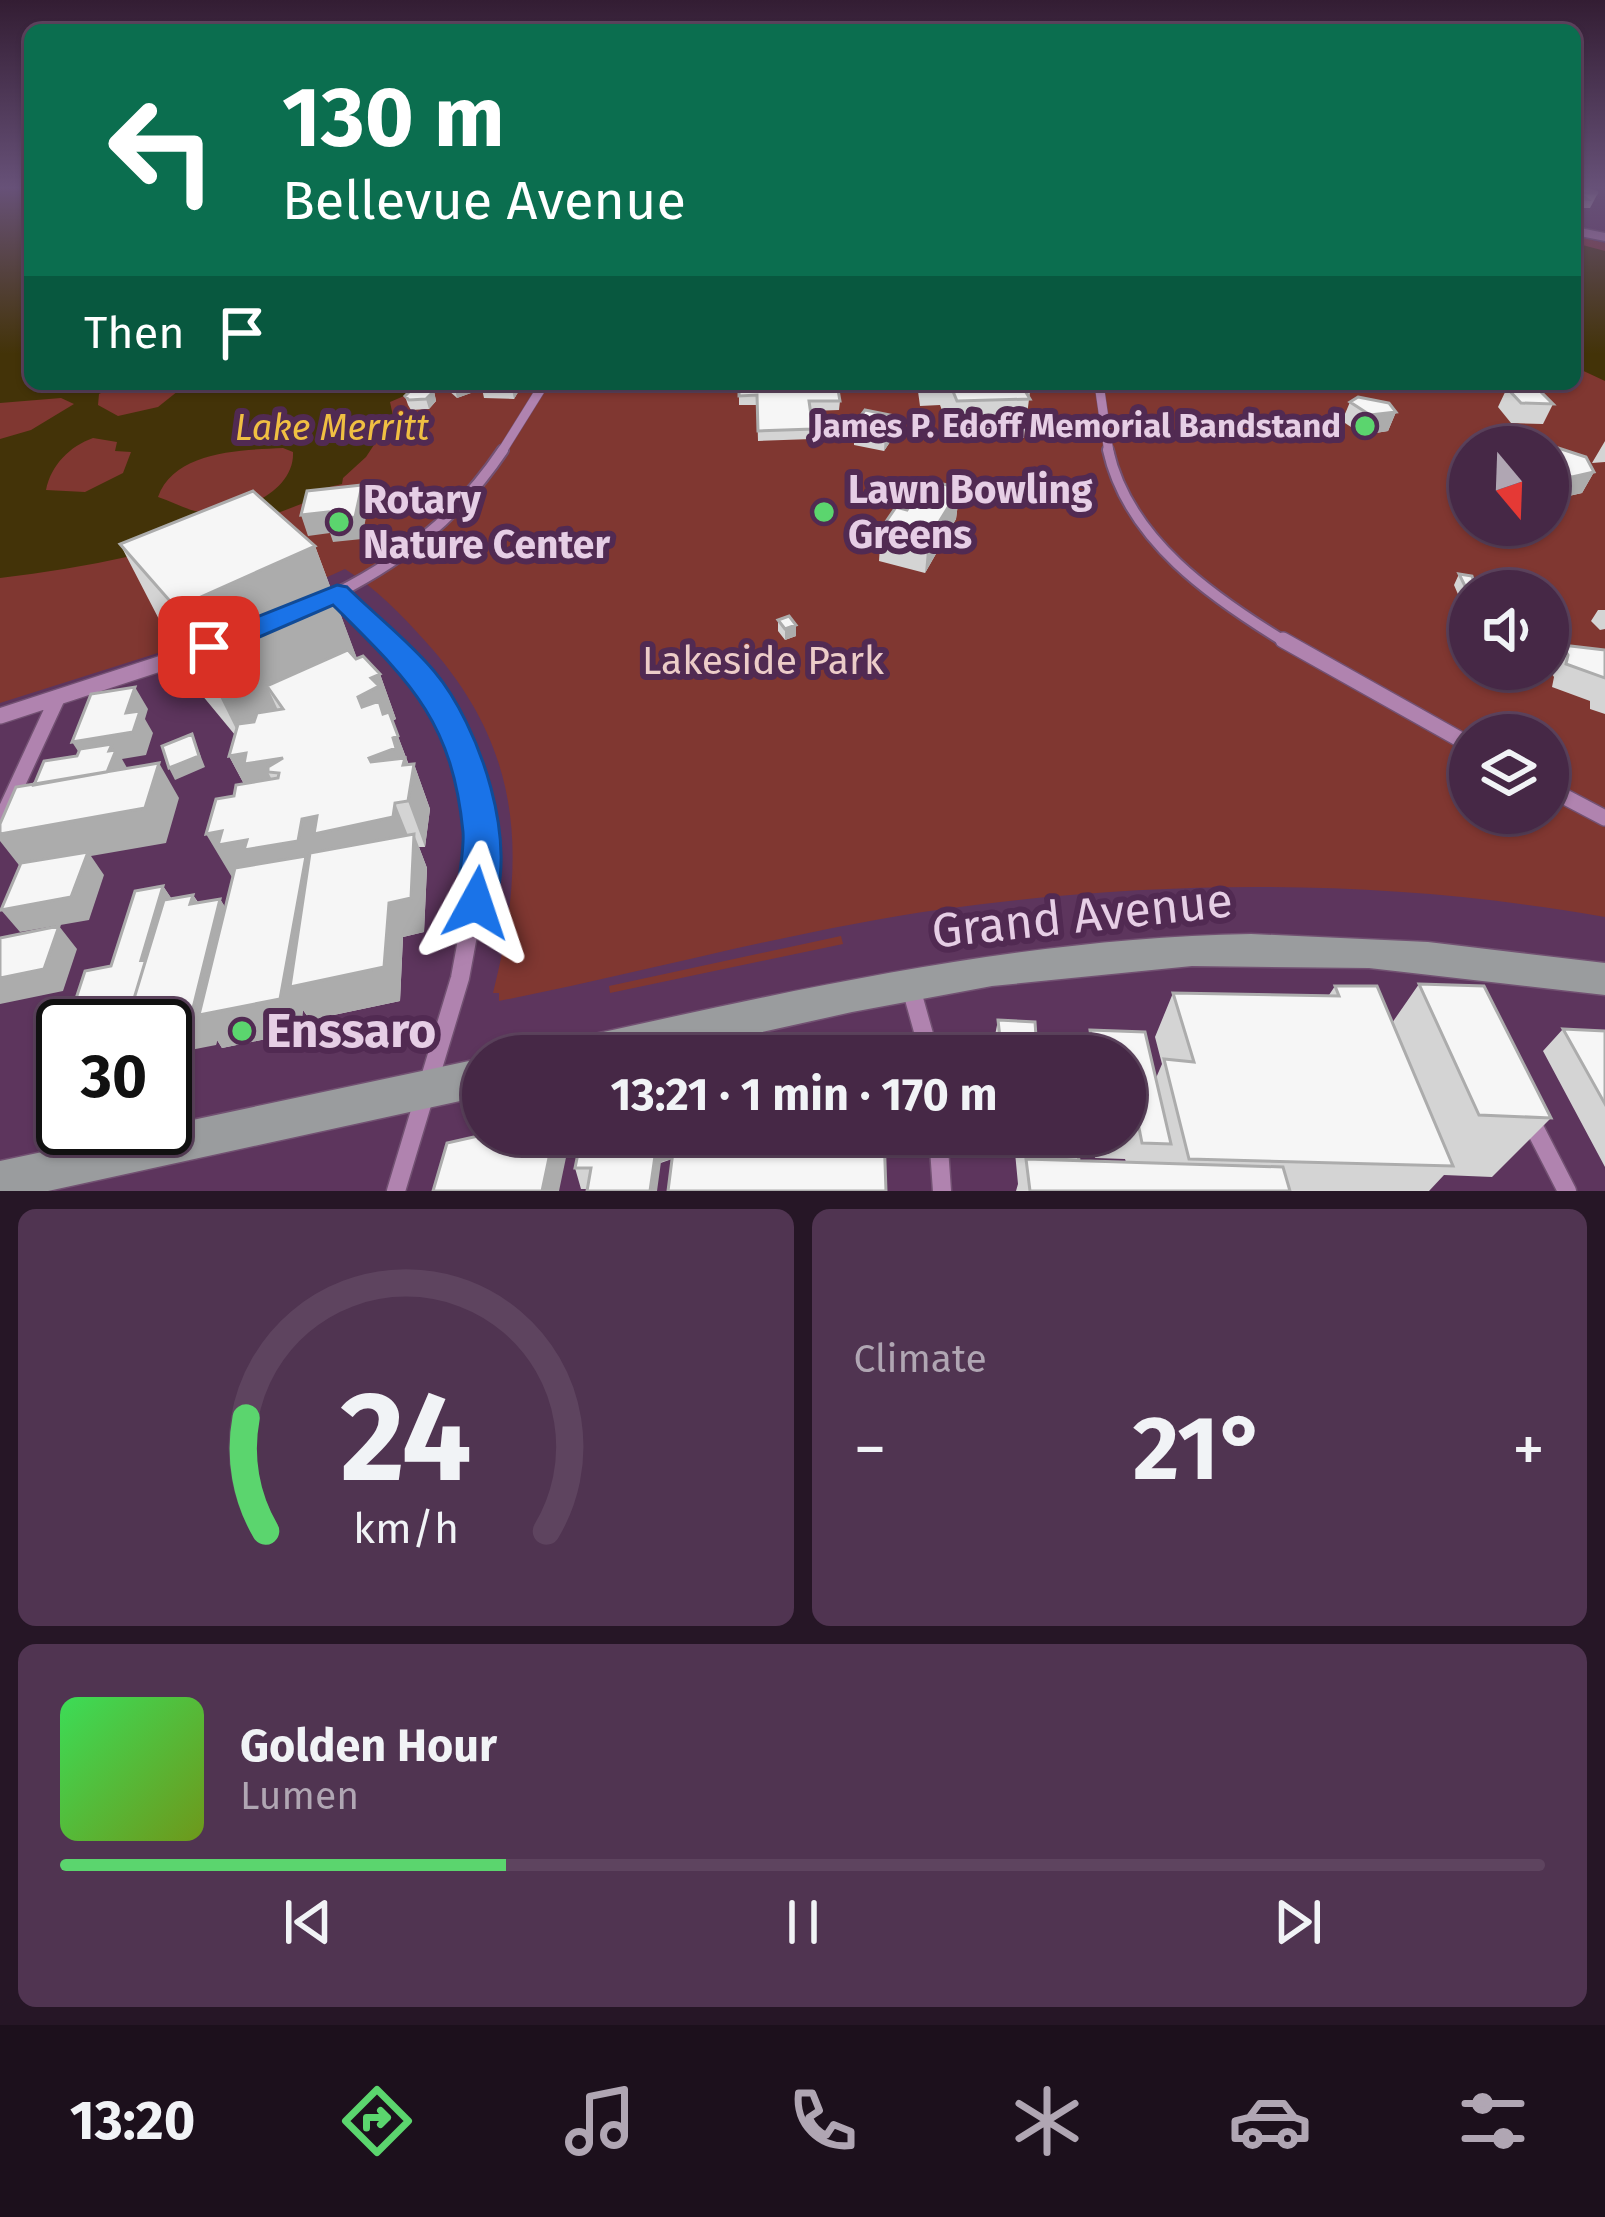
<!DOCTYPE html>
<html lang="en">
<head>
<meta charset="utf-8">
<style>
	body { margin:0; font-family:"Fira Sans",sans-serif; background:#503451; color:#f1f3f6; height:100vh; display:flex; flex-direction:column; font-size:45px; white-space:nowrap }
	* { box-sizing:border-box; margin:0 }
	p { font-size:39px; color:#b0a6b3 }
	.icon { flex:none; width:66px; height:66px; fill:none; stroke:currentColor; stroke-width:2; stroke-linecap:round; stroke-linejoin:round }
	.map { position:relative; height:1191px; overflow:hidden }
	.side { display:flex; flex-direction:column; gap:18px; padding:18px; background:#261626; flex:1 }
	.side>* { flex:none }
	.top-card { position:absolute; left:24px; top:24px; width:1557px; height:366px; border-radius:18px; box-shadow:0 3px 9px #0004,0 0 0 3px #5e445f; background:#0b6e4f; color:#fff; overflow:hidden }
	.needle { width:78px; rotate:161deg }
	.buttons { position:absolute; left:1449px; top:426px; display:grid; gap:24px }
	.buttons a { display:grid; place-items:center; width:120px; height:120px; border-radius:50%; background:#462846; box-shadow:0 3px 9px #0004,0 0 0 3px #5e445f; font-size:60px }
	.speed { position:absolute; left:36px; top:999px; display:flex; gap:24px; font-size:60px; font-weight:700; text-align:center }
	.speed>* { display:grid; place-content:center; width:156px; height:156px; border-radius:50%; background:#462846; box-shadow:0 3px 9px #0004,0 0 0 3px #5e445f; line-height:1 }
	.speed .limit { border:6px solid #111; border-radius:18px; background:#fff; color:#111 }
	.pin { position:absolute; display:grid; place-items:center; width:102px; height:102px; color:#fff; margin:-51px; border-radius:24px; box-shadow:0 6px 18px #0006 }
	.me { position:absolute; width:132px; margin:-66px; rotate:5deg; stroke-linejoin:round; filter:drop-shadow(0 0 9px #0008) }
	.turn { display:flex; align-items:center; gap:42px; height:252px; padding:0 60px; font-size:54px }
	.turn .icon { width:156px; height:156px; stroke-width:2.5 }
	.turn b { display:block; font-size:84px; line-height:102px }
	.then { display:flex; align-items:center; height:114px; padding:0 60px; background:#0003; gap:24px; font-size:45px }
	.big { font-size:90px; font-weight:700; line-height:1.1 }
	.side .tile { flex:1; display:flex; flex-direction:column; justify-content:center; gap:18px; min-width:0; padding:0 42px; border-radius:18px; background:#503451 }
	.side .dial { align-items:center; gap:0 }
	.dial svg { height:312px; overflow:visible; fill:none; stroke:#5e445f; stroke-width:7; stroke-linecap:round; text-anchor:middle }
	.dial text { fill:#f1f3f6; stroke:none }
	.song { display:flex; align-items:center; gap:36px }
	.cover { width:144px; height:144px; border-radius:18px; background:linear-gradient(135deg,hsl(130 70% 55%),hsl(80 70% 35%)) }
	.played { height:12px; border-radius:6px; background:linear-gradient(90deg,#5bd56e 30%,#5e445f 30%) }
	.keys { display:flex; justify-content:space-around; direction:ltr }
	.heat { display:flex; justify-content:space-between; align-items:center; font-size:66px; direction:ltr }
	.side .tiles { flex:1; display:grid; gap:18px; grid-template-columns:1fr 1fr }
	.tile:last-child { grid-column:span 2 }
	.trip { position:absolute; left:462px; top:1035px; width:684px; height:120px; border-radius:60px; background:#462846; box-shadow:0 3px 9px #0004,0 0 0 3px #5e445f; font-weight:700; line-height:120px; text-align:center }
	.tab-bar { display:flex; height:192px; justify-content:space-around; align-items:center; background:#1c101c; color:#b0a6b3 }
	.tab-bar .icon { width:84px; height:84px }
	.tab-bar .on { color:#5bd56e }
	.tab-bar b { font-size:54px; color:#f1f3f6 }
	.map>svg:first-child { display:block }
	.green { fill:#803731; fill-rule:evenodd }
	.water { fill:#433308; fill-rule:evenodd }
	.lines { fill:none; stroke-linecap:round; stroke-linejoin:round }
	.minor-far3-casing { stroke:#725172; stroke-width:10 }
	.minor-far2-casing { stroke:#725172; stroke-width:14 }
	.minor-far1-casing { stroke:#725172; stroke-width:18 }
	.minor-casing { stroke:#725172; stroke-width:21 }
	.tertiary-casing { stroke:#725172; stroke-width:3 }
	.secondary-casing { stroke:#725172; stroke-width:3 }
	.minor-far3 { stroke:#b083af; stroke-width:9 }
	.minor-far2 { stroke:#b083af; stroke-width:10 }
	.minor-far1 { stroke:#b083af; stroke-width:15 }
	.minor { stroke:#b083af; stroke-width:18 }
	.tertiary { fill:#b083af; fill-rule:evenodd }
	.secondary { fill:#9a9c9e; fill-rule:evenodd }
	.wall { fill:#d4d4d4 }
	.shaded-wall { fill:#acacac }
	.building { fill:#f6f6f6; stroke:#acacac; stroke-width:3 }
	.route { fill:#1a73e8; stroke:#114b97; stroke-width:3 }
	.poi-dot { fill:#5bd56e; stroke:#512a52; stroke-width:4.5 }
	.labels { text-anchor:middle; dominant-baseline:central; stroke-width:12; stroke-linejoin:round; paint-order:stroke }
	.far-poi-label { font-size:33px; font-weight:bold; fill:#e6cee5; stroke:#512a52; text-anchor:end }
	.far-water-label { font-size:36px; font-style:italic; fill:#f0bf42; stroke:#512a52 }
	.poi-label { font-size:39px; font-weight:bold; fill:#e6cee5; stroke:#512a52; text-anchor:start }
	.park-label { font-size:39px; fill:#ecccc8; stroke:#512a52 }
	.near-street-label { font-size:48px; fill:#e6cee5; stroke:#512a52 }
	.near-poi-label { font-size:48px; font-weight:bold; fill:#e6cee5; stroke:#512a52; text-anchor:start }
</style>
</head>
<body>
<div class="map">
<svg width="1605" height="1191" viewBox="0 0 1605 1191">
	<rect width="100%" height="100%" fill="#5d355d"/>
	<path class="green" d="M 0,187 L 30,187 L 30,384 L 1575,384 L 1575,236 L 1605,243 L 1605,917 C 1386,878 1163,879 944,909 C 794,930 647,972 499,1001 L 499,993 L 493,993 C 527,858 524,750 426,642 C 401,614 378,590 345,569 L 164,651 L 0,703 ZM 1470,447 L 1548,447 L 1548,525 L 1470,525 ZM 1470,591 L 1548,591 L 1548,669 L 1470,669 ZM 1470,735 L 1548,735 L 1548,813 L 1470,813 Z
		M 841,936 L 843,944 L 610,993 L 609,986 Z"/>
	<path class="water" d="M 30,187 L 30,384 L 119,384 L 99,394 L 98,405 L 118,416 L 158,407 L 178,391 L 177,384 L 432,384 L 390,402 L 393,416 L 366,457 L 343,478 L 342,484 L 325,488 L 323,495 C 219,539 112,565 0,578 L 0,439 L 31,430 L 74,404 L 61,398 L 0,403 L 0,189 ZM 93,438 L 117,442 L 115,451 L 131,452 L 123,473 L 85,492 L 46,490 C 51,465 70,446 93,438 ZM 283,448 L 293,452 C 295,494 232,519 195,511 C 183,508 170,501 158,497 C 174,451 240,450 283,448 Z
		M 1575,243 L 1605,251 L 1605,381 L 1575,367 Z"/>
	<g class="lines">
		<g class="minor-far3-casing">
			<path id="minor-far3" d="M 1099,384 L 1109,453
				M 501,453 L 544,384"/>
		</g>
		<g class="minor-far2-casing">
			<path id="minor-far2" d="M 1108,450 C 1128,540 1213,598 1287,643
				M 337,594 L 390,643
				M 323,600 C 398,564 456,520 503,450"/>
		</g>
		<g class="minor-far1-casing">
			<path id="minor-far1" d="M 387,640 C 459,708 482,787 478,884
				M 1283,640 L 1470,745
				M 0,716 L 193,653
				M 1548,788 L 1605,818
				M 0,822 L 56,701"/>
		</g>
		<g class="minor-casing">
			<path id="minor" d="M 911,988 L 930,1056
				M 1529,1117 L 1567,1191
				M 938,1134 L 942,1191
				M 396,1191 L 460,978 L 478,881"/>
		</g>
		<g class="tertiary-casing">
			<path id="tertiary" d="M 1575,227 L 1605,233 L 1605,241 L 1575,235 Z"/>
		</g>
		<g class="secondary-casing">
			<path id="secondary" d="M 1251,934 L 1428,942 L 1605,963 L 1605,995 L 1369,968 L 1192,966 L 992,986 L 852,1012 L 655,1056 L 557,1056 L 563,1043 L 576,1038 C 799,989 1021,938 1251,934 Z
				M 483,1058 L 483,1096 L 48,1191 L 0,1191 L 0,1161 Z"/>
		</g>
		<use href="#minor-far3" class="minor-far3"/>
		<use href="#minor-far2" class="minor-far2"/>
		<use href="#minor-far1" class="minor-far1"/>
		<use href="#minor" class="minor"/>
		<use href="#tertiary" class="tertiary"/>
		<use href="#secondary" class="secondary"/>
	</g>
	<path class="wall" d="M 1575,187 L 1598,193 L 1590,208 L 1582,208 L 1579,214 L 1575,214 Z
		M 446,384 L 523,384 L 514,399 L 484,398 L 482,389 L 457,398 L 448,390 Z
		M 713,384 L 731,384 L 730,387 L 714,386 Z
		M 739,384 L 840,401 L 839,410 L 811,411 L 812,439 L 758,441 L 757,405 L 739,405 Z
		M 917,384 L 1031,384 L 1024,438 L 953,440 L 940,405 L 920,406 Z
		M 1507,388 L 1553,404 L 1543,424 L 1511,423 L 1498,407 Z
		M 434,391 L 436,401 L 429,409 L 411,410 L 408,405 L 405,396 Z
		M 1350,402 L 1396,412 L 1388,431 L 1363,435 L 1342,421 Z
		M 865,410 L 894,436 L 884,451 L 854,445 L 854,425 Z
		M 1605,441 L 1605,462 L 1592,463 Z
		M 1548,447 L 1594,472 L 1582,493 L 1560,498 L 1548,494 Z
		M 960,488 L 956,519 L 925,573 L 879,561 L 881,529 L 907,510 Z
		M 120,544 L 315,546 L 357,659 L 380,674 L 396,719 L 392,721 L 409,765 L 414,764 L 430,809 L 425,847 L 419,847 L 427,868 L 424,932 L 403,937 L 400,1001 L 310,1020 L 303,1010 L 300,1032 L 222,1048 L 217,1040 L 216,1045 L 111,966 L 163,886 L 171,898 L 193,895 L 198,902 L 220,899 L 225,907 L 232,879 L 234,796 L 244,784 L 229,756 L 235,735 L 192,683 Z
		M 1459,574 L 1476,589 L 1470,591 L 1470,600 L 1460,599 L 1454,585 Z
		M 1598,610 L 1605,610 L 1605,629 L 1600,630 L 1591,621 Z
		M 778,620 L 796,625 L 796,636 L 785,640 L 778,631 Z
		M 1562,645 L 1605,650 L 1605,714 L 1590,709 L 1590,701 L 1552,687 L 1554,677 L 1548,668 Z
		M 1419,984 L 1484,986 L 1551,1118 L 1492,1177 L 1444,1175 L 1429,1191 L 1016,1191 L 1018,1184 L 1014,1142 L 999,1141 L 998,1134 L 1075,1134 L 1079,1160 L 1126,1162 L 1125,1159 L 1095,1158 L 1091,1134 L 1125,1134 L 1125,1056 L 1081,1056 L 1090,1030 L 1145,1032 L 1156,1078 L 1162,1064 L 1155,1037 L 1173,993 L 1329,995 L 1335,986 L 1377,986 L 1392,1023 Z
		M 998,1020 L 1064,1056 L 991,1056 Z
		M 1563,1029 L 1605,1031 L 1605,1167 L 1543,1051 Z
		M 672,1159 L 587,1189 L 581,1189 L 575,1168 Z"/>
	<path class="shaded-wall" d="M 454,384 L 481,384 L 482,389 L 457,398 Z
		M 511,384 L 523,384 L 514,399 Z
		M 434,391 L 436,401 L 429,409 L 426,399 Z
		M 1396,412 L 1388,431 L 1363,435 L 1370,415 Z
		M 895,416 L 894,436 L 884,451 L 885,431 Z
		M 1594,472 L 1582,493 L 1560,498 L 1572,477 Z
		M 362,485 L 368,506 L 362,539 L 333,542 L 330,533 L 308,536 L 301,515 Z
		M 960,488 L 956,519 L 925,573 L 928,540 Z
		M 315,546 L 367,685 L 283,709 L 267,686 L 286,728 L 246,749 L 176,608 Z
		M 796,625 L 796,636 L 785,640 L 785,629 Z
		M 380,674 L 396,719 L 391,721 L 393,738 L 398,736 L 412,774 L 414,764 L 430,809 L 425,847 L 408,801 L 387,803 L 369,758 L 358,697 L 371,678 Z
		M 135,687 L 148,709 L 145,719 L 153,733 L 146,755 L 122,759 L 130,773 L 121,798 L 87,765 L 72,742 L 126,713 Z
		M 192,734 L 205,767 L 175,780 L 169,768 Z
		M 246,753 L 283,758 L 279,773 L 268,772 L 285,806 L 253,801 L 229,756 Z
		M 159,763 L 179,798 L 166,843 L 91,856 L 104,875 L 89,920 L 20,932 L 1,910 L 22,869 L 0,841 L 0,834 Z
		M 395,803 L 413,848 L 411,863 L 335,879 L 328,863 L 324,864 L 321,886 L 323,890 L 308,983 L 384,967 L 389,903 L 411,898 L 414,834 L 427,868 L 424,932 L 403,937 L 400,1001 L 310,1020 L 303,1010 L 300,1032 L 222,1048 L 217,1040 L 216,1045 L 165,1055 L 165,1026 L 127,1026 L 145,965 L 141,960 L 163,886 L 178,908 L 159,976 L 163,981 L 153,1019 L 192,1012 L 211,936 L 190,904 L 193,895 L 213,927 L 220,899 L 241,933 L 223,1010 L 280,999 L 300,889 L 269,895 L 265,887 L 244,891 L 237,878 L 233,879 L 206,834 L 222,831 L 229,843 L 247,840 L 251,848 L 298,841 L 302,819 L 317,816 L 324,832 L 393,817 Z
		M 59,926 L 77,949 L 63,991 L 0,1004 L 0,978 Z
		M 554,1134 L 563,1134 L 568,1148 L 559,1191 L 542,1191 Z
		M 675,1136 L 679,1157 L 661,1162 L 657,1191 L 650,1191 L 657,1142 Z"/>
	<path class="building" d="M 1575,187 L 1582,187 L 1598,193 L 1579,193 L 1587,199 L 1575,198 Z
		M 739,384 L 837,384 L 840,401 L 809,401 L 813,429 L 758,431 L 757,395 L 739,396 Z
		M 950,384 L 1021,384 L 1030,399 L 957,401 Z
		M 1507,388 L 1538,389 L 1553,404 L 1521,403 Z
		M 410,391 L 434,391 L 426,399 L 409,400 L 405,396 Z
		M 1358,397 L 1389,403 L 1396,412 L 1370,415 L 1350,402 Z
		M 865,410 L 895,416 L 885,431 L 854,425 Z
		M 1552,446 L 1586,457 L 1594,472 L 1572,477 L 1548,469 L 1547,447 Z
		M 926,480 L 960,488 L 928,540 L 881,529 L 896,507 L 907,510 Z
		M 362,485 L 355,517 L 326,521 L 328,512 L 301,515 L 307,491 Z
		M 253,491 L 315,546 L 176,608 L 120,544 Z
		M 1459,574 L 1472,576 L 1476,589 L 1466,588 Z
		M 789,616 L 796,625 L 785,629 L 778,620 Z
		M 1562,645 L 1605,650 L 1605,678 L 1566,664 L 1568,655 Z
		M 348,650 L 356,659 L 363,656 L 380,674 L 371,678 L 379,686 L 358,697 L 362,707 L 379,701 L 383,714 L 389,712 L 398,736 L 393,738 L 396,748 L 369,758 L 371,762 L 405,758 L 403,765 L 414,764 L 408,801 L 395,803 L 393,817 L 314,834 L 317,816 L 302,819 L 298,841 L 244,850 L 247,840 L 218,845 L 222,831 L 206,834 L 216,799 L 234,796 L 236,785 L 278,778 L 279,773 L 268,772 L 268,767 L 283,758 L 244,764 L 246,753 L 229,756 L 238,724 L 254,722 L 257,713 L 283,709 L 267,686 Z
		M 135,687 L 126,713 L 140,711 L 133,732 L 72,742 L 91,694 Z
		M 192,734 L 199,756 L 169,768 L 162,746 Z
		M 112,744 L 109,751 L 116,750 L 107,772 L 34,785 L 44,761 L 77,756 L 80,749 Z
		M 159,763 L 145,808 L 0,834 L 0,824 L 16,787 Z
		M 414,834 L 411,898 L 389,903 L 384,967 L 290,987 L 310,853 Z
		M 88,852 L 71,897 L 1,910 L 21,863 Z
		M 306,856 L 280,999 L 199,1015 L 235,868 Z
		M 163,886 L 141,960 L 146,959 L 126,1025 L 128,1024 L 127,1026 L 67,1026 L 85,971 L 111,966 L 135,891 Z
		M 193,895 L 190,904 L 220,899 L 192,1012 L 126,1025 L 164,900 Z
		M 59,926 L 44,969 L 0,978 L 0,938 Z
		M 1419,984 L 1484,986 L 1551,1118 L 1479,1115 Z
		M 1335,986 L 1377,986 L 1453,1166 L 1189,1159 L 1164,1059 L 1194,1062 L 1173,993 L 1339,996 Z
		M 998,1020 L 1035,1022 L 1036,1036 L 1061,1037 L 1064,1056 L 1002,1056 Z
		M 1563,1029 L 1605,1031 L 1605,1104 Z
		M 1090,1030 L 1145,1032 L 1171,1144 L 1142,1143 L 1139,1128 L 1125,1127 L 1125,1056 L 1094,1056 Z
		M 63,1037 L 63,1054 L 57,1055 Z
		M 487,1134 L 554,1134 L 542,1191 L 433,1191 L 447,1143 Z
		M 582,1134 L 884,1134 L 886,1191 L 668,1191 L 675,1136 L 657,1142 L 650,1191 L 587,1191 L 591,1168 L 575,1168 Z
		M 1025,1134 L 1075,1134 L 1079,1160 L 1028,1158 Z
		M 1026,1159 L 1283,1167 L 1290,1191 L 1030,1191 Z"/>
	<linearGradient id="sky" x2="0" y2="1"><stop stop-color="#331d33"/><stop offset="0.53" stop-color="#675178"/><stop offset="1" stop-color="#675178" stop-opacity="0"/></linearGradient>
	<rect width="1605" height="354" fill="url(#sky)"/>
	<path class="route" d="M 337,585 L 347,587 C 375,615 409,641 434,671 C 479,724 522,848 490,915 L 476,919 L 463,915 C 452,891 465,859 463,832 C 452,719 409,681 333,605 L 220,654 L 209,656 L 195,647 L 199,640 Z"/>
	<g class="poi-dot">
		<circle cx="1365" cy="426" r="12"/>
		<circle cx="824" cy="512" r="12"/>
		<circle cx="339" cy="522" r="12"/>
		<circle cx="242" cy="1031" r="12"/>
	</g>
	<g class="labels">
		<g class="far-poi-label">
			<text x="1341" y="426">James P. Edoff Memorial Bandstand</text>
		</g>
		<g class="far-water-label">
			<text x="332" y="428">Lake Merritt</text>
		</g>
		<g class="poi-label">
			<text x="848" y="490">Lawn Bowling<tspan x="848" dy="45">Greens</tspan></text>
			<text x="363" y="500">Rotary<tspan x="363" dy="45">Nature Center</tspan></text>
		</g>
		<g class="park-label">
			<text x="763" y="661">Lakeside Park</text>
		</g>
		<g class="near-street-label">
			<text transform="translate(1082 916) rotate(-6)">Grand Avenue</text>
		</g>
		<g class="near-poi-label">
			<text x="266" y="1031">Enssaro</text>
		</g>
	</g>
</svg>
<div class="buttons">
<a><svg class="needle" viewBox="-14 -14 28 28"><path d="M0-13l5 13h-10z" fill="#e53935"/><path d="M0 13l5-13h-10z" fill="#b0a6b3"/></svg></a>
<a><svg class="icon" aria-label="sound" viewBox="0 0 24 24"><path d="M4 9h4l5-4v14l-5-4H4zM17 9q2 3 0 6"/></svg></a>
<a><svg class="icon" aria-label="layers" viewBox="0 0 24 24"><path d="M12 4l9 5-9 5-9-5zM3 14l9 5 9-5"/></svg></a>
</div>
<div class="speed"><div class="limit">30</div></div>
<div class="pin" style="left:209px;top:647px;background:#d93025"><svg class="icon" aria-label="arrive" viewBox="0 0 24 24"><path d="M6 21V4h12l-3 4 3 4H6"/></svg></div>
<svg class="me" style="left:476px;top:903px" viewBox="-20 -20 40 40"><path d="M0-17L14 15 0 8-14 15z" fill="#1a73e8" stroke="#fff" stroke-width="4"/></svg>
<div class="trip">13:21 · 1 min · 170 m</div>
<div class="top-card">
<div class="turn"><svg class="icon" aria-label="left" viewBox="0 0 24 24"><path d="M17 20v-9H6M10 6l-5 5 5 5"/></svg><div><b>130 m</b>Bellevue Avenue</div></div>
<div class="then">Then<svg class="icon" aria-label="arrive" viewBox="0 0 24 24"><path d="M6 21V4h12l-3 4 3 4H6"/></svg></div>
</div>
</div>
<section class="side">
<div class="tiles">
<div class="tile dial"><svg viewBox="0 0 100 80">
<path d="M14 69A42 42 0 1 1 86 69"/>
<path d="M14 69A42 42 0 0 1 9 40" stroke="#5bd56e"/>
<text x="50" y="56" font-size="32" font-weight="700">24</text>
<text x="50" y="72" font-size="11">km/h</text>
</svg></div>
<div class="tile"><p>Climate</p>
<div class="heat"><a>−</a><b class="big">21°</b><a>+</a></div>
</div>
<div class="tile">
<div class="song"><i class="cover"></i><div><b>Golden Hour</b><p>Lumen</p></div></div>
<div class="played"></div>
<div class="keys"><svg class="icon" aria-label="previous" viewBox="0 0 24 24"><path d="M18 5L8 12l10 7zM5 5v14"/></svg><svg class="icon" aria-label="pause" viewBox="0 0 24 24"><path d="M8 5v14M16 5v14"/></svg><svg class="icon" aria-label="next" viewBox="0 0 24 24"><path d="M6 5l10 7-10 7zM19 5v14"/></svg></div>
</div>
</div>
</section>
<nav class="tab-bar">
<b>13:20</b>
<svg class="icon on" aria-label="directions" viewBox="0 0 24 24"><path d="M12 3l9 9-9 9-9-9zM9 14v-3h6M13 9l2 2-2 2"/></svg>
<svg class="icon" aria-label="music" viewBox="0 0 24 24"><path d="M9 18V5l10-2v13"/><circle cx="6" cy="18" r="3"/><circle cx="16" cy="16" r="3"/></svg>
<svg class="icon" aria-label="phone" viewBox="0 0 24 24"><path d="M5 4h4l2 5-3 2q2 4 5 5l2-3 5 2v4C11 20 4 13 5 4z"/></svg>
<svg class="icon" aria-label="climate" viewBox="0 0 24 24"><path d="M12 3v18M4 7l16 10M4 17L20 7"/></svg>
<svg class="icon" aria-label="car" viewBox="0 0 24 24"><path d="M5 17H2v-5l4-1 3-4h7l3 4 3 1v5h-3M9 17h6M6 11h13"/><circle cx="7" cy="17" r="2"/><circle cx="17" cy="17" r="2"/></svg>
<svg class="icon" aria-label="filters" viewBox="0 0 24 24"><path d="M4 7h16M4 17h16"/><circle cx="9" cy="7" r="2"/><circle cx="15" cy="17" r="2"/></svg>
</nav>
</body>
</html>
